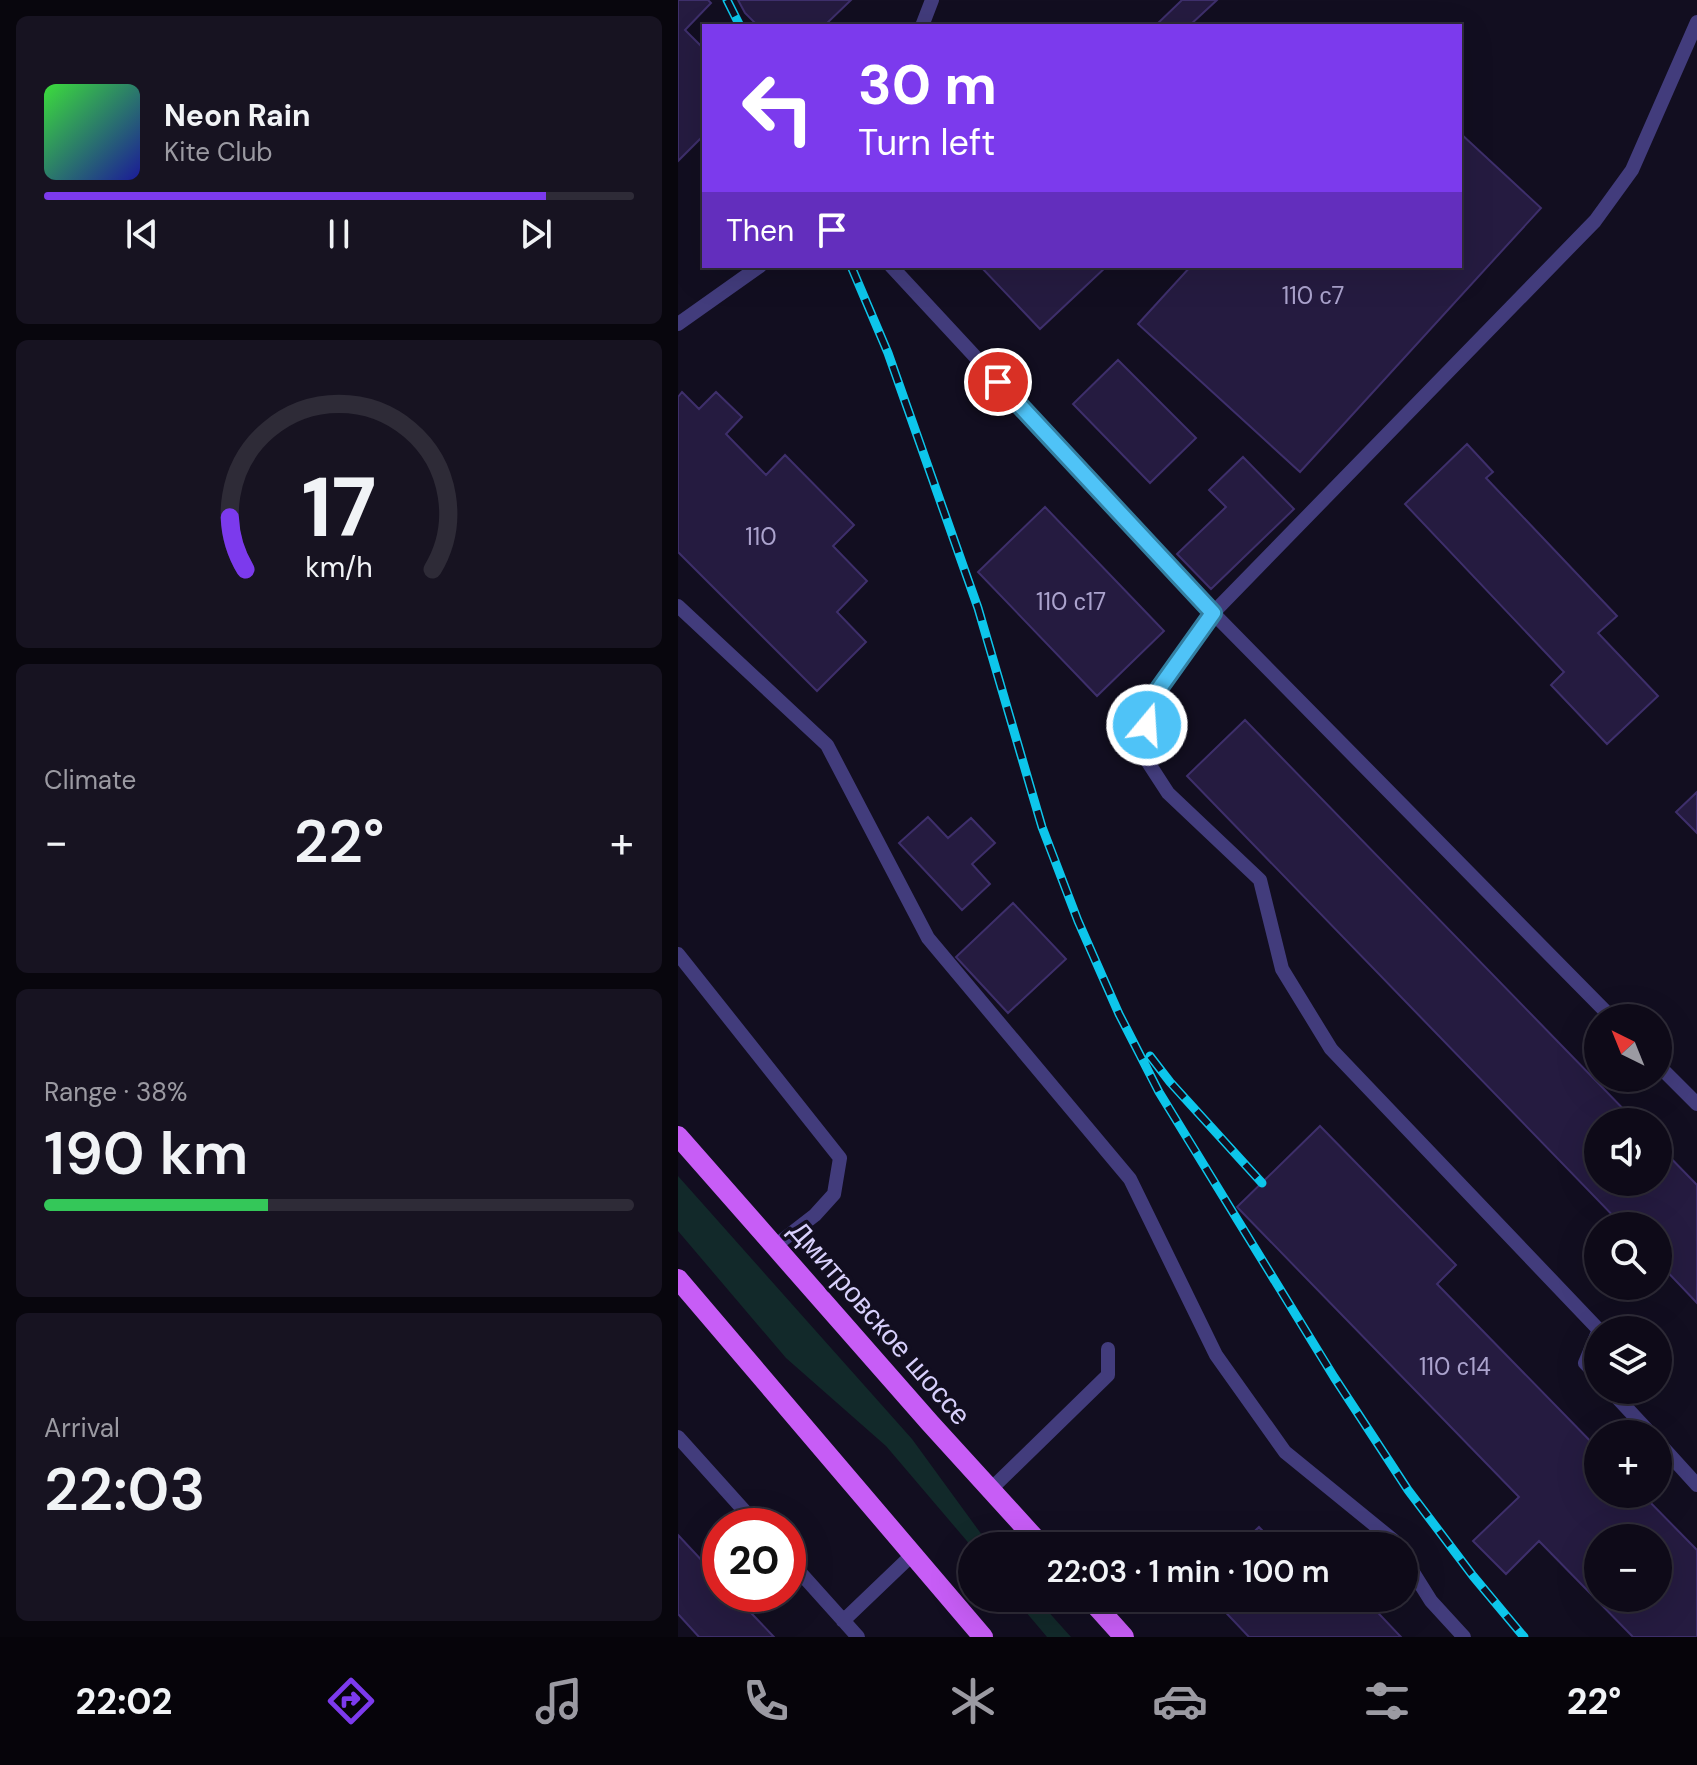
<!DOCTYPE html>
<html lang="en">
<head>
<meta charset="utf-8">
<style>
	body { margin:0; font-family:"DM Sans",sans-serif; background:#171321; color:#f1f3f6; height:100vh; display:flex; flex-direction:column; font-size:30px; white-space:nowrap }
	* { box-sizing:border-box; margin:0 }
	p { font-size:26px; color:#9b9aa2 }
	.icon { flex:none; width:44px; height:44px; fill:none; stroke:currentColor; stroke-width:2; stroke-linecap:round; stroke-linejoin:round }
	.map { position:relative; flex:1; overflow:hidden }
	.details { display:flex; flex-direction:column; gap:16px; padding:16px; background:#08060d; width:678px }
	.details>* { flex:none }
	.top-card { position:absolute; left:24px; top:24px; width:760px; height:244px; border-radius:0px; box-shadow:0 8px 32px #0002,0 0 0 2px #2e2b37; background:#7c3aed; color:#fff; overflow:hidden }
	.needle { width:52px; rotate:317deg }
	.fabs { position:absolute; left:906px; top:1004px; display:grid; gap:16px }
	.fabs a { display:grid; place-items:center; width:88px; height:88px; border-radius:50%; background:#0e0a18; box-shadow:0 8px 32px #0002,0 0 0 2px #2e2b37; font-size:40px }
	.speed { position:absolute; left:24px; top:1508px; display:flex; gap:16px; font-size:40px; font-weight:700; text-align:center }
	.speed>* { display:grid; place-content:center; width:104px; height:104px; border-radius:50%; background:#0e0a18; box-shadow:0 8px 32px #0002,0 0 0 2px #2e2b37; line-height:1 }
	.speed .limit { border:12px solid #d22; background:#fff; color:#111 }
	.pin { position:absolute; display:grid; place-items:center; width:68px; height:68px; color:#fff; margin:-34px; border:4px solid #fff; border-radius:50%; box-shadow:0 2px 8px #0007 }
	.me { position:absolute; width:88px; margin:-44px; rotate:18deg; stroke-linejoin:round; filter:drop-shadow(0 0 6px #0008) }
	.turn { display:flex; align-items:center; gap:28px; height:168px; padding:0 24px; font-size:36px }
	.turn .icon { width:104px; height:104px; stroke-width:2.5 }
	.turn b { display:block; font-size:56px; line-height:68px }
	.then { display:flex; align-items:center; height:76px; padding:0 24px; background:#0003; gap:16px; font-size:30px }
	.big { font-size:60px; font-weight:600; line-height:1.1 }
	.details .tile { flex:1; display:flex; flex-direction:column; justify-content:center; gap:12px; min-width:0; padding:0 28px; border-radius:12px; background:#171321 }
	.details .dial { align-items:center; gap:0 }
	.dial svg { height:208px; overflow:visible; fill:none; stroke:#2e2b37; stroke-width:7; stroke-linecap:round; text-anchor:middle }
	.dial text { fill:#f1f3f6; stroke:none }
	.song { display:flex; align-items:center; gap:24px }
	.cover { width:96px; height:96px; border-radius:12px; background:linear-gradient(135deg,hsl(120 70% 55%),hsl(240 70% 35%)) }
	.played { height:8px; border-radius:4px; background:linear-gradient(90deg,#7c3aed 85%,#2e2b37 85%) }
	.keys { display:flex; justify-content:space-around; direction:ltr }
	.heat { display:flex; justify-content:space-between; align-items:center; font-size:44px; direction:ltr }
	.charge { height:12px; border-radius:6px; background:linear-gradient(90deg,#34c759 38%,#2e2b37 0) }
	.trip { position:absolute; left:280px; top:1532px; width:460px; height:80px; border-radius:40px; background:#0e0a18; box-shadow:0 8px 32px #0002,0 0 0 2px #2e2b37; font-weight:600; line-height:80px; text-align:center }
	.tabs { display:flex; height:128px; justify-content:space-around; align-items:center; background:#06040a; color:#9b9aa2 }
	.tabs .icon { width:56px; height:56px }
	.tabs .selected { color:#7c3aed }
	.tabs b { font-size:36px; color:#f1f3f6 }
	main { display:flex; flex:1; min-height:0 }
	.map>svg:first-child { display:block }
	.green { fill:#12292a }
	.building { fill:#251b40; stroke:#3e2f6b; stroke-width:2; fill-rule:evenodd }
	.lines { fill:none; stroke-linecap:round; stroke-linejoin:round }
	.service { stroke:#423c7c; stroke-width:14 }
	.primary { stroke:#c75df6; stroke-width:20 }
	.rail-casing { stroke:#0dc6eb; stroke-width:9 }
	.rail { stroke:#120e20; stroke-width:6; stroke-dasharray:18; stroke-linecap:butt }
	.route-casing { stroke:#337fa1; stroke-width:20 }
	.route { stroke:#4fc3f7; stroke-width:14 }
	.labels { text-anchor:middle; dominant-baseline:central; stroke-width:7; stroke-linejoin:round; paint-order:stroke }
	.number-label { font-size:24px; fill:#aba3cd }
	.street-label { font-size:28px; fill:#d8d0fc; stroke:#120e20 }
</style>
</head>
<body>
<main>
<section class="details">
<div class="tile">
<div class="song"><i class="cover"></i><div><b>Neon Rain</b><p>Kite Club</p></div></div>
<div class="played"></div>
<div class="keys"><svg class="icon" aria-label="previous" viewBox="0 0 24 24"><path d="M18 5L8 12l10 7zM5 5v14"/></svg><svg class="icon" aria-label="pause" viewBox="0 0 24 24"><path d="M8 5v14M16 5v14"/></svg><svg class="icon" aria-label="next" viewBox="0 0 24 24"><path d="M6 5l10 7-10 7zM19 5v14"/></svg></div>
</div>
<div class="tile dial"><svg viewBox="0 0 100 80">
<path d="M14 69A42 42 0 1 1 86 69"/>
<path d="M14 69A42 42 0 0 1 8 49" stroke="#7c3aed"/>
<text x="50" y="56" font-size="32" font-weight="700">17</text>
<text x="50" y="72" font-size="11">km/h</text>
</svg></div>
<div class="tile"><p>Climate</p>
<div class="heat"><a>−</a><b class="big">22°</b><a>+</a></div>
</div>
<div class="tile"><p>Range · 38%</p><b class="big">190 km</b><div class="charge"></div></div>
<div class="tile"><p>Arrival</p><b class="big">22:03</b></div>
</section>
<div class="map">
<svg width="1019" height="1637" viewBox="0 0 1019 1637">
	<rect width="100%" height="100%" fill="#120e20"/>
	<path class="green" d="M 0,1176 L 234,1439 L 312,1546 L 294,1547 L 208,1446 L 108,1358 L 0,1231 Z
		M 336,1598 L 358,1598 L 393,1637 L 369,1637 Z"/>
	<path class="building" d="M 0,0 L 30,0 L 33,3 L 7,30 L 26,49 L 26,135 L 0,161 Z
		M 60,0 L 173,0 L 146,26 L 80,26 L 67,13 Z
		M 504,0 L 539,0 L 511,26 L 477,26 Z
		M 782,133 L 863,208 L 622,472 L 460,324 L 513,266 L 782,266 Z
		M 302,266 L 429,266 L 362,329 Z
		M 440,360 L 518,438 L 472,483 L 395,404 Z
		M 4,392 L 21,409 L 38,392 L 64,417 L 48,434 L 88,475 L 107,455 L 176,525 L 155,546 L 189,581 L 159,612 L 188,642 L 139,691 L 0,552 L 0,397 Z
		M 789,444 L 815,472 L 808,478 L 939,616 L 920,633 L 980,696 L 929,744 L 873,685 L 886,672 L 727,504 Z
		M 565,457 L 616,509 L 533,589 L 499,554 L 548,507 L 531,490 Z
		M 367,507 L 486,631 L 419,696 L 300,572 Z
		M 567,720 L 958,1122 L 920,1122 L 920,1182 L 980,1182 L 980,1145 L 1019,1185 L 1019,1303 L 980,1262 L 980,1226 L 945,1226 L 509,776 Z
		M 1019,792 L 1019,833 L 998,812 Z
		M 250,817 L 270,838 L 293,818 L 317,843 L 294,864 L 312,884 L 284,910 L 221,843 Z
		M 335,903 L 388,959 L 330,1013 L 278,957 Z
		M 642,1126 L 778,1265 L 759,1284 L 920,1449 L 920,1494 L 964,1494 L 1019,1550 L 1019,1637 L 955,1637 L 861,1541 L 828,1574 L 795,1541 L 841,1497 L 559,1207 ZM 920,1538 L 980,1538 L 980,1598 L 920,1598 Z
		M 581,1527 L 599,1546 L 561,1546 Z
		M 0,1535 L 42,1580 L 42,1594 L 55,1594 L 96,1637 L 21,1637 L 0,1614 Z
		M 534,1598 L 649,1598 L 656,1605 L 663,1598 L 686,1598 L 723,1637 L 571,1637 Z"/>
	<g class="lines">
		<path class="service" d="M 244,26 L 254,0
			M 213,266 L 535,613 L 934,1018
			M 0,324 L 82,266
			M 0,606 L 149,745 L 250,938 L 452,1179 L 538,1355 L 607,1452 L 715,1540 L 718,1546
			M 0,954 L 162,1158 L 156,1194 L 137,1215 L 97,1246
			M 980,1065 L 1019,1104
			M 921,1330 L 653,1049 L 604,969 L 582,880 L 490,793 L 464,753 L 475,697 L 535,613 L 917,221 L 954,170 L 1019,22
			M 920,1332 L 907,1363 L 920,1376
			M 932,1390 L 973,1434
			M 0,1437 L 80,1526
			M 980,1442 L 1019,1485
			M 312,1490 L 430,1375 L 430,1349
			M 726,1558 L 753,1601 L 786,1637
			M 110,1559 L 180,1637
			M 165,1621 L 235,1554"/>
		<path class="primary" d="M 0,1136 L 252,1423 L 364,1546
			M 0,1279 L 305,1637
			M 411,1598 L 446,1637"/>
		<g class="rail-casing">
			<path id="rail" d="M 49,0 L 62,26
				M 173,266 L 210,353 L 300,608 L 364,827 L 400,921 L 441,1014 L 481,1092 L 656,1377 L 730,1490 L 795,1576 L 846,1637
				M 472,1056 L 492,1082 L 584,1183"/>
		</g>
		<use href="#rail" class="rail"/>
	</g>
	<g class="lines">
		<g class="route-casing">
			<path id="route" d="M 320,382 L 535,613 L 475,697 L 469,725"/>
		</g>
		<use href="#route" class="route"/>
	</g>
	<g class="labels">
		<g class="number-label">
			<text x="635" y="295">110 с7</text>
			<text x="83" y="536">110</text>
			<text x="393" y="601">110 с17</text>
			<text x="777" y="1366">110 с14</text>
		</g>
		<g class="street-label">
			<text transform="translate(202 1323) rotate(49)">Дмитровское шоссе</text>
		</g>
	</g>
</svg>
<div class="fabs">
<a><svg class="needle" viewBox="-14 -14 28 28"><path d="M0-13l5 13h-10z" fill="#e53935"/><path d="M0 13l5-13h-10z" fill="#9b9aa2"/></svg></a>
<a><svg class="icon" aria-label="sound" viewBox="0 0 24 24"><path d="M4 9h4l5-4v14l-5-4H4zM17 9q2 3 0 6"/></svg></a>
<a><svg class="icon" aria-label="search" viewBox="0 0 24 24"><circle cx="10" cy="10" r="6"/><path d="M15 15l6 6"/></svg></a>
<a><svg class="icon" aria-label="layers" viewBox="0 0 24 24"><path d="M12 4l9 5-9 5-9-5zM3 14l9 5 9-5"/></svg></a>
<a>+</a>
<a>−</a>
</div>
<div class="speed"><div class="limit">20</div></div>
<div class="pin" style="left:320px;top:382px;background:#d93025"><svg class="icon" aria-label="arrive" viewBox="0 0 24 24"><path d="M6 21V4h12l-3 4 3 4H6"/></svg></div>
<svg class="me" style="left:469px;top:725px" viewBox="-20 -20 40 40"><circle r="17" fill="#4fc3f7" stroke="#fff" stroke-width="3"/><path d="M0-11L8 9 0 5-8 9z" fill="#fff"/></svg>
<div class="trip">22:03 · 1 min · 100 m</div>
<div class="top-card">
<div class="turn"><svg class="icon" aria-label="left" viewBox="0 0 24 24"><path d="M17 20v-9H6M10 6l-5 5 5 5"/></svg><div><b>30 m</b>Turn left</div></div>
<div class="then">Then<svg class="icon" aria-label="arrive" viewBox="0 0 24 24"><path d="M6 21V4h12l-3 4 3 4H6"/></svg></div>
</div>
</div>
</main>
<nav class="tabs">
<b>22:02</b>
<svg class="icon selected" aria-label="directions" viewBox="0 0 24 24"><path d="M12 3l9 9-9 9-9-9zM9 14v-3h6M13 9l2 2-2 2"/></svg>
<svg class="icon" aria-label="music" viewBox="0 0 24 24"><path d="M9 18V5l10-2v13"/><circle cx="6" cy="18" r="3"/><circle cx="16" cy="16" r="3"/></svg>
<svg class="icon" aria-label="phone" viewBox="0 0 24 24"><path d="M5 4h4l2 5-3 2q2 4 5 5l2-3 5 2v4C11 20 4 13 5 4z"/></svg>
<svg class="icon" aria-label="climate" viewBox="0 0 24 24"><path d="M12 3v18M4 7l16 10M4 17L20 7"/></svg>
<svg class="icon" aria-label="car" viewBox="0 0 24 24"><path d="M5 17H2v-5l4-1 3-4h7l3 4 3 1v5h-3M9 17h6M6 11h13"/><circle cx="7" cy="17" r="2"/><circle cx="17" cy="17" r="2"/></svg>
<svg class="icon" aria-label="filters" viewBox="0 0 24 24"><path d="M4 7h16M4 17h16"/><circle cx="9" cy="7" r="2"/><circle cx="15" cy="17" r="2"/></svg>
<b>22°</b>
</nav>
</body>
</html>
